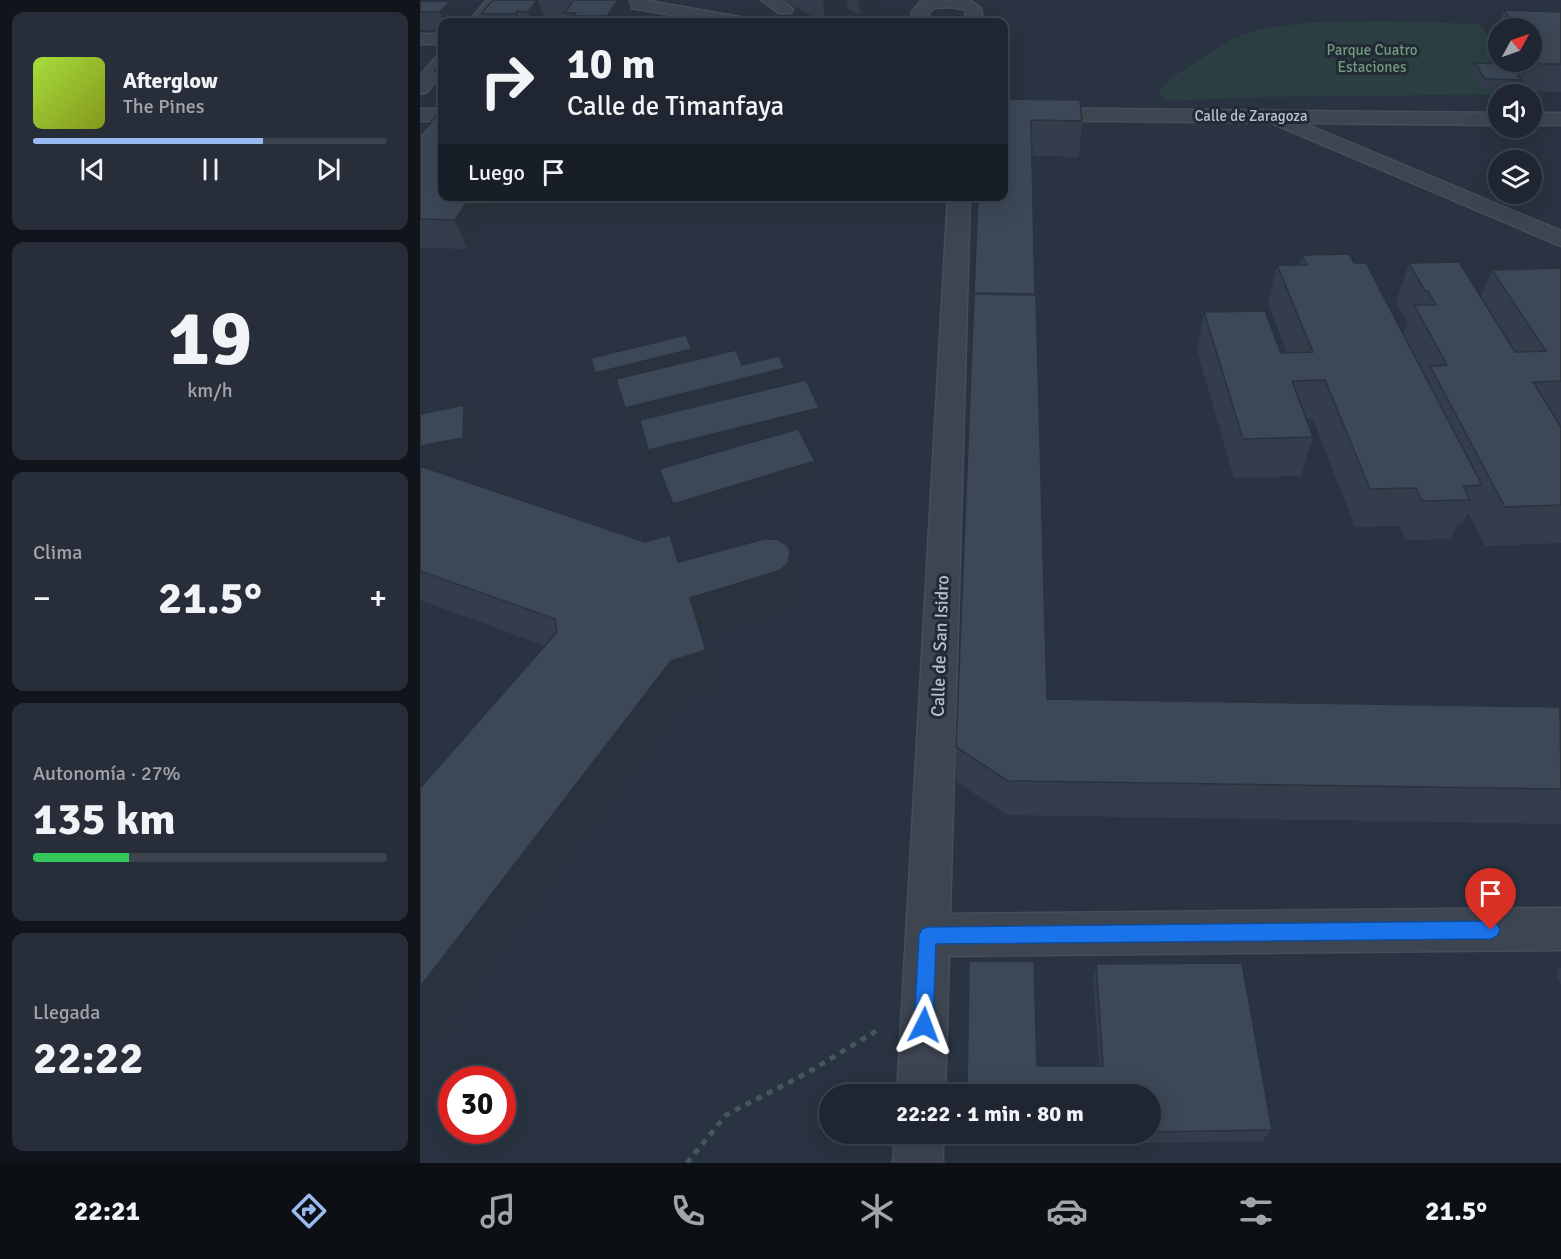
<!DOCTYPE html>
<html lang="es">
<head>
<meta charset="utf-8">
<style>
	body { margin:0; font-family:Signika,sans-serif; background:#272e39; color:#f1f3f6; height:100vh; display:flex; flex-direction:column; font-size:22px; white-space:nowrap }
	* { box-sizing:border-box; margin:0 }
	p { font-size:20px; color:#a1a5ab }
	.icon { flex:none; width:33px; height:33px; fill:none; stroke:currentColor; stroke-width:2; stroke-linecap:round; stroke-linejoin:round }
	.map { position:relative; flex:1; overflow:hidden }
	.side { display:flex; flex-direction:column; gap:12px; padding:12px; background:#11151b; width:420px }
	.side>* { flex:none }
	.top-card { position:absolute; left:18px; top:18px; width:570px; height:183px; border-radius:12px; box-shadow:0 6px 24px #0002,0 0 0 2px #3c434d; background:#1f2631; color:#f1f3f6; overflow:hidden }
	.needle { width:39px; rotate:50deg }
	.buttons { position:absolute; left:1068px; top:18px; display:grid; gap:12px }
	.buttons a { display:grid; place-items:center; width:54px; height:54px; border-radius:50%; background:#1f2631; box-shadow:0 6px 24px #0002,0 0 0 2px #3c434d; font-size:30px }
	.speed { position:absolute; left:18px; top:1066px; display:flex; gap:12px; font-size:30px; font-weight:700; text-align:center }
	.speed>* { display:grid; place-content:center; width:78px; height:78px; border-radius:50%; background:#1f2631; box-shadow:0 6px 24px #0002,0 0 0 2px #3c434d; line-height:1 }
	.speed .limit { border:9px solid #d22; background:#fff; color:#111 }
	.pin { position:absolute; display:grid; place-items:center; width:51px; height:51px; color:#fff; margin:-62px -26px; border-radius:50% 50% 50% 0; rotate:-45deg; box-shadow:0 0 6px #0007 }
	.pin .icon { rotate:45deg }
	.me { position:absolute; width:66px; margin:-33px; rotate:3deg; stroke-linejoin:round; filter:drop-shadow(0 0 4px #0008) }
	.turn { display:flex; align-items:center; gap:21px; height:126px; padding:0 30px; font-size:27px }
	.turn .icon { width:78px; height:78px; stroke-width:2.5 }
	.turn b { display:block; font-size:42px; line-height:51px }
	.then { display:flex; align-items:center; height:57px; padding:0 30px; background:#0003; gap:12px; font-size:22px }
	.big { font-size:45px; font-weight:700; line-height:1.1 }
	.side .tile { flex:1; display:flex; flex-direction:column; justify-content:center; gap:9px; min-width:0; padding:0 21px; border-radius:12px; background:#272e39 }
	.side .dial { align-items:center; gap:0 }
	.dial b { font-size:78px; line-height:1 }
	.song { display:flex; align-items:center; gap:18px }
	.cover { width:72px; height:72px; border-radius:9px; background:linear-gradient(135deg,hsl(80 70% 55%),hsl(70 70% 35%)) }
	.played { height:6px; border-radius:3px; background:linear-gradient(90deg,#99baf1 65%,#3c434d 65%) }
	.keys { display:flex; justify-content:space-around; direction:ltr }
	.heat { display:flex; justify-content:space-between; align-items:center; font-size:33px; direction:ltr }
	.charge { height:9px; border-radius:4px; background:linear-gradient(90deg,#34c759 27%,#3c434d 0) }
	.trip { position:absolute; left:399px; top:1084px; width:342px; height:60px; border-radius:30px; background:#1f2631; box-shadow:0 6px 24px #0002,0 0 0 2px #3c434d; font-weight:700; line-height:60px; text-align:center }
	.menu { display:flex; height:96px; justify-content:space-around; align-items:center; background:#0c0f14; color:#a1a5ab }
	.menu .icon { width:42px; height:42px }
	.menu .selected { color:#99baf1 }
	.menu b { font-size:27px; color:#f1f3f6 }
	main { display:flex; flex:1; min-height:0 }
	.map>svg:first-child { display:block }
	.green { fill:#2b3f42 }
	.lines { fill:none; stroke-linecap:round; stroke-linejoin:round }
	.pedestrian-casing { stroke:#474e5a; stroke-width:3 }
	.minor-casing { stroke:#474e5a; stroke-width:3 }
	.tertiary-casing { stroke:#474e5a; stroke-width:3 }
	.path { stroke:#44585a; stroke-width:5; stroke-dasharray:6 6; stroke-linecap:butt }
	.pedestrian { fill:#3d4551; fill-rule:evenodd }
	.minor { fill:#3d4551; fill-rule:evenodd }
	.tertiary { fill:#3d4551; fill-rule:evenodd }
	.wall { fill:#343d4b }
	.shaded-wall { fill:#2a323d }
	.building { fill:#3c4757; stroke:#2a323d; stroke-width:1.5 }
	.route { fill:#1a73e8; stroke:#114b97; stroke-width:1.5 }
	.labels { text-anchor:middle; dominant-baseline:central; stroke-width:6; stroke-linejoin:round; paint-order:stroke }
	.far-park-label { font-size:15px; fill:#739a7d; stroke:#222a36 }
	.far-street-label { font-size:15px; fill:#bac0cb; stroke:#222a36 }
	.street-label { font-size:18px; fill:#bac0cb; stroke:#222a36 }
</style>
</head>
<body>
<main>
<section class="side">
<div class="tile">
<div class="song"><i class="cover"></i><div><b>Afterglow</b><p>The Pines</p></div></div>
<div class="played"></div>
<div class="keys"><svg class="icon" aria-label="previous" viewBox="0 0 24 24"><path d="M18 5L8 12l10 7zM5 5v14"/></svg><svg class="icon" aria-label="pause" viewBox="0 0 24 24"><path d="M8 5v14M16 5v14"/></svg><svg class="icon" aria-label="next" viewBox="0 0 24 24"><path d="M6 5l10 7-10 7zM19 5v14"/></svg></div>
</div>
<div class="tile dial"><b>19</b><p>km/h</p></div>
<div class="tile"><p>Clima</p>
<div class="heat"><a>−</a><b class="big">21.5°</b><a>+</a></div>
</div>
<div class="tile"><p>Autonomía · 27%</p><b class="big">135 km</b><div class="charge"></div></div>
<div class="tile"><p>Llegada</p><b class="big">22:22</b></div>
</section>
<div class="map">
<svg width="1141" height="1163" viewBox="0 0 1141 1163">
	<rect width="100%" height="100%" fill="#293341"/>
	<path class="green" d="M 963,21 L 1060,24 L 1078,51 L 1078,62 L 1085,62 L 1107,94 L 839,97 L 747,101 L 738,94 L 749,79 L 814,38 L 843,28 L 886,23 Z"/>
	<g class="lines">
		<g class="pedestrian-casing">
			<path id="pedestrian" d="M 22,56 L 22,73 L 7,92 L 0,94 L 0,76 L 15,58 Z"/>
		</g>
		<g class="minor-casing">
			<path id="minor" d="M 67,0 L 84,0 L 65,22 L 48,22 Z
				M 186,0 L 223,0 L 320,17 L 326,18 L 329,22 L 293,22 L 194,5 Z
				M 341,0 L 361,0 L 373,9 L 371,13 L 359,13 Z
				M 502,0 L 549,0 L 561,8 L 563,22 L 546,22 L 545,10 L 532,7 L 514,8 L 509,13 L 508,22 L 492,22 L 492,12 Z
				M 0,34 L 22,34 L 22,44 L 0,44 Z
				M 854,111 L 1141,231 L 1141,246 L 847,121 L 844,117 L 847,113 Z
				M 528,196 L 550,196 L 530,914 L 1141,908 L 1141,950 L 529,956 L 525,1095 L 477,1095 Z
				M 475,1134 L 523,1134 L 523,1163 L 473,1163 Z"/>
		</g>
		<g class="tertiary-casing">
			<path id="tertiary" d="M 584,108 L 1078,113 L 1078,125 L 584,120 Z
				M 0,109 L 22,109 L 22,121 L 0,121 Z
				M 1112,113 L 1141,113 L 1141,125 L 1112,125 Z"/>
		</g>
		<path class="path" d="M 267,1163 L 306,1115 L 385,1074 L 458,1030"/>
		<use href="#pedestrian" class="pedestrian"/>
		<use href="#minor" class="minor"/>
		<use href="#tertiary" class="tertiary"/>
	</g>
	<path class="wall" d="M 73,0 L 208,0 L 212,15 L 207,22 L 64,22 L 61,14 Z
		M 363,0 L 461,0 L 461,8 L 440,15 L 428,9 L 429,18 L 413,22 L 402,22 Z
		M 0,1 L 30,1 L 36,19 L 33,22 L 22,22 L 22,30 L 0,30 Z
		M 1084,10 L 1141,12 L 1141,92 L 1109,91 L 1091,62 L 1112,62 L 1112,28 L 1078,28 L 1078,42 L 1075,36 Z
		M 22,63 L 22,88 L 15,71 Z
		M 1055,63 L 1101,80 L 1098,90 L 1062,89 L 1052,73 Z
		M 584,99 L 662,121 L 659,157 L 612,156 L 627,699 L 1141,708 L 1141,824 L 587,815 L 537,782 L 536,747 L 558,196 Z
		M 0,135 L 82,196 L 47,249 L 0,248 Z
		M 882,255 L 934,263 L 983,335 L 988,323 L 976,302 L 989,263 L 1061,297 L 1072,270 L 1141,268 L 1141,543 L 1065,546 L 1048,513 L 1042,524 L 1038,524 L 1031,539 L 985,540 L 979,526 L 935,527 L 893,419 L 886,419 L 893,437 L 881,476 L 814,478 L 777,351 L 784,312 L 861,353 L 867,353 L 848,303 L 857,265 L 880,265 Z
		M 54,427 L 54,459 L 7,469 L 225,542 L 250,535 L 259,562 L 370,551 L 378,589 L 377,601 L 370,609 L 283,636 L 299,687 L 265,698 L 29,1019 L 31,1034 L 0,1047 L 0,788 L 125,646 L 0,600 L 0,466 L 5,468 Z
		M 676,964 L 852,1130 L 842,1141 L 548,1146 L 547,1134 L 730,1134 L 730,1095 L 617,1066 L 679,1066 L 673,979 Z
		M 1141,967 L 1141,986 L 1136,971 Z"/>
	<path class="shaded-wall" d="M 117,0 L 118,0 L 125,22 L 111,22 L 108,12 Z
		M 198,0 L 208,0 L 212,15 L 207,22 L 189,22 L 187,16 Z
		M 403,0 L 427,0 L 429,18 L 413,22 L 405,22 Z
		M 438,0 L 461,0 L 461,8 L 440,15 Z
		M 30,1 L 36,19 L 33,22 L 24,22 L 20,12 Z
		M 97,11 L 100,22 L 97,22 L 95,14 Z
		M 51,196 L 82,196 L 47,249 L 35,220 Z
		M 272,349 L 275,360 L 179,383 L 175,373 Z
		M 365,368 L 367,378 L 209,419 L 205,408 Z
		M 44,405 L 54,427 L 54,459 L 5,469 L 0,459 L 0,446 Z
		M 399,408 L 401,418 L 232,461 L 228,450 Z
		M 395,461 L 397,472 L 256,515 L 253,504 Z
		M 250,535 L 263,574 L 370,551 L 378,589 L 377,601 L 370,609 L 283,636 L 299,687 L 265,698 L 29,1019 L 31,1034 L 0,1047 L 0,987 Z"/>
	<path class="building" d="M 73,0 L 117,0 L 108,12 L 97,11 L 95,14 L 61,14 Z
		M 154,0 L 198,0 L 187,16 L 154,16 L 156,13 L 144,13 Z
		M 0,1 L 30,1 L 20,12 L 0,12 Z
		M 1084,10 L 1141,12 L 1141,64 L 1120,64 L 1112,51 L 1112,28 L 1096,28 Z
		M 22,63 L 22,71 L 15,71 Z
		M 1055,63 L 1091,64 L 1101,80 L 1065,79 Z
		M 584,99 L 660,100 L 662,121 L 611,120 L 615,294 L 554,293 L 558,196 L 584,196 Z
		M 22,109 L 22,196 L 51,196 L 35,220 L 0,219 L 0,135 Z
		M 929,254 L 934,263 L 946,263 L 1062,485 L 1043,486 L 1050,500 L 1002,501 L 996,488 L 950,489 L 905,380 L 872,381 L 893,437 L 823,439 L 784,312 L 845,311 L 861,353 L 893,352 L 857,265 L 887,265 L 882,255 Z
		M 1039,262 L 1095,352 L 1126,351 L 1072,270 L 1141,268 L 1141,381 L 1113,382 L 1141,427 L 1141,505 L 1085,507 L 1010,366 L 1027,365 L 994,305 L 1016,305 L 1008,291 L 1005,291 L 989,263 Z
		M 554,294 L 616,295 L 627,699 L 1140,707 L 1141,789 L 588,781 L 536,747 Z
		M 266,335 L 272,349 L 175,373 L 171,358 Z
		M 316,350 L 322,365 L 359,356 L 365,368 L 205,408 L 196,379 Z
		M 386,380 L 399,408 L 228,450 L 220,420 Z
		M 44,405 L 43,438 L 0,446 L 0,414 Z
		M 378,429 L 395,461 L 253,504 L 239,469 Z
		M 0,466 L 225,542 L 250,535 L 258,562 L 344,539 L 356,539 L 367,545 L 370,551 L 368,563 L 361,570 L 270,598 L 286,650 L 251,661 L 0,987 L 0,788 L 137,632 L 135,619 L 0,571 Z
		M 549,961 L 614,961 L 617,1066 L 683,1066 L 676,964 L 822,963 L 852,1130 L 730,1132 L 730,1095 L 547,1095 Z
		M 547,1134 L 602,1134 L 547,1135 Z"/>
	<path class="route" d="M 1071,921 L 1077,924 L 1080,930 L 1077,936 L 1071,939 L 516,944 L 513,1025 L 510,1032 L 504,1034 L 497,1032 L 494,1025 L 499,935 L 502,929 L 508,927 Z"/>
	<g class="labels">
		<g class="far-park-label">
			<text x="952" y="50">Parque Cuatro<tspan x="952" dy="17">Estaciones</tspan></text>
		</g>
		<g class="far-street-label">
			<text x="831" y="116">Calle de Zaragoza</text>
		</g>
		<g class="street-label">
			<text transform="translate(520 646) rotate(-88)">Calle de San Isidro</text>
		</g>
	</g>
</svg>
<div class="buttons">
<a><svg class="needle" viewBox="-14 -14 28 28"><path d="M0-13l5 13h-10z" fill="#e53935"/><path d="M0 13l5-13h-10z" fill="#a1a5ab"/></svg></a>
<a><svg class="icon" aria-label="sound" viewBox="0 0 24 24"><path d="M4 9h4l5-4v14l-5-4H4zM17 9q2 3 0 6"/></svg></a>
<a><svg class="icon" aria-label="layers" viewBox="0 0 24 24"><path d="M12 4l9 5-9 5-9-5zM3 14l9 5 9-5"/></svg></a>
</div>
<div class="speed"><div class="limit">30</div></div>
<div class="pin" style="left:1071px;top:930px;background:#d93025"><svg class="icon" aria-label="arrive" viewBox="0 0 24 24"><path d="M6 21V4h12l-3 4 3 4H6"/></svg></div>
<svg class="me" style="left:504px;top:1025px" viewBox="-20 -20 40 40"><path d="M0-17L14 15 0 8-14 15z" fill="#1a73e8" stroke="#fff" stroke-width="4"/></svg>
<div class="trip">22:22 · 1 min · 80 m</div>
<div class="top-card">
<div class="turn"><svg class="icon" aria-label="right" viewBox="0 0 24 24"><path d="M7 20v-9h11M14 6l5 5-5 5"/></svg><div><b>10 m</b>Calle de Timanfaya</div></div>
<div class="then">Luego<svg class="icon" aria-label="arrive" viewBox="0 0 24 24"><path d="M6 21V4h12l-3 4 3 4H6"/></svg></div>
</div>
</div>
</main>
<nav class="menu">
<b>22:21</b>
<svg class="icon selected" aria-label="directions" viewBox="0 0 24 24"><path d="M12 3l9 9-9 9-9-9zM9 14v-3h6M13 9l2 2-2 2"/></svg>
<svg class="icon" aria-label="music" viewBox="0 0 24 24"><path d="M9 18V5l10-2v13"/><circle cx="6" cy="18" r="3"/><circle cx="16" cy="16" r="3"/></svg>
<svg class="icon" aria-label="phone" viewBox="0 0 24 24"><path d="M5 4h4l2 5-3 2q2 4 5 5l2-3 5 2v4C11 20 4 13 5 4z"/></svg>
<svg class="icon" aria-label="climate" viewBox="0 0 24 24"><path d="M12 3v18M4 7l16 10M4 17L20 7"/></svg>
<svg class="icon" aria-label="car" viewBox="0 0 24 24"><path d="M5 17H2v-5l4-1 3-4h7l3 4 3 1v5h-3M9 17h6M6 11h13"/><circle cx="7" cy="17" r="2"/><circle cx="17" cy="17" r="2"/></svg>
<svg class="icon" aria-label="filters" viewBox="0 0 24 24"><path d="M4 7h16M4 17h16"/><circle cx="9" cy="7" r="2"/><circle cx="15" cy="17" r="2"/></svg>
<b>21.5°</b>
</nav>
</body>
</html>
